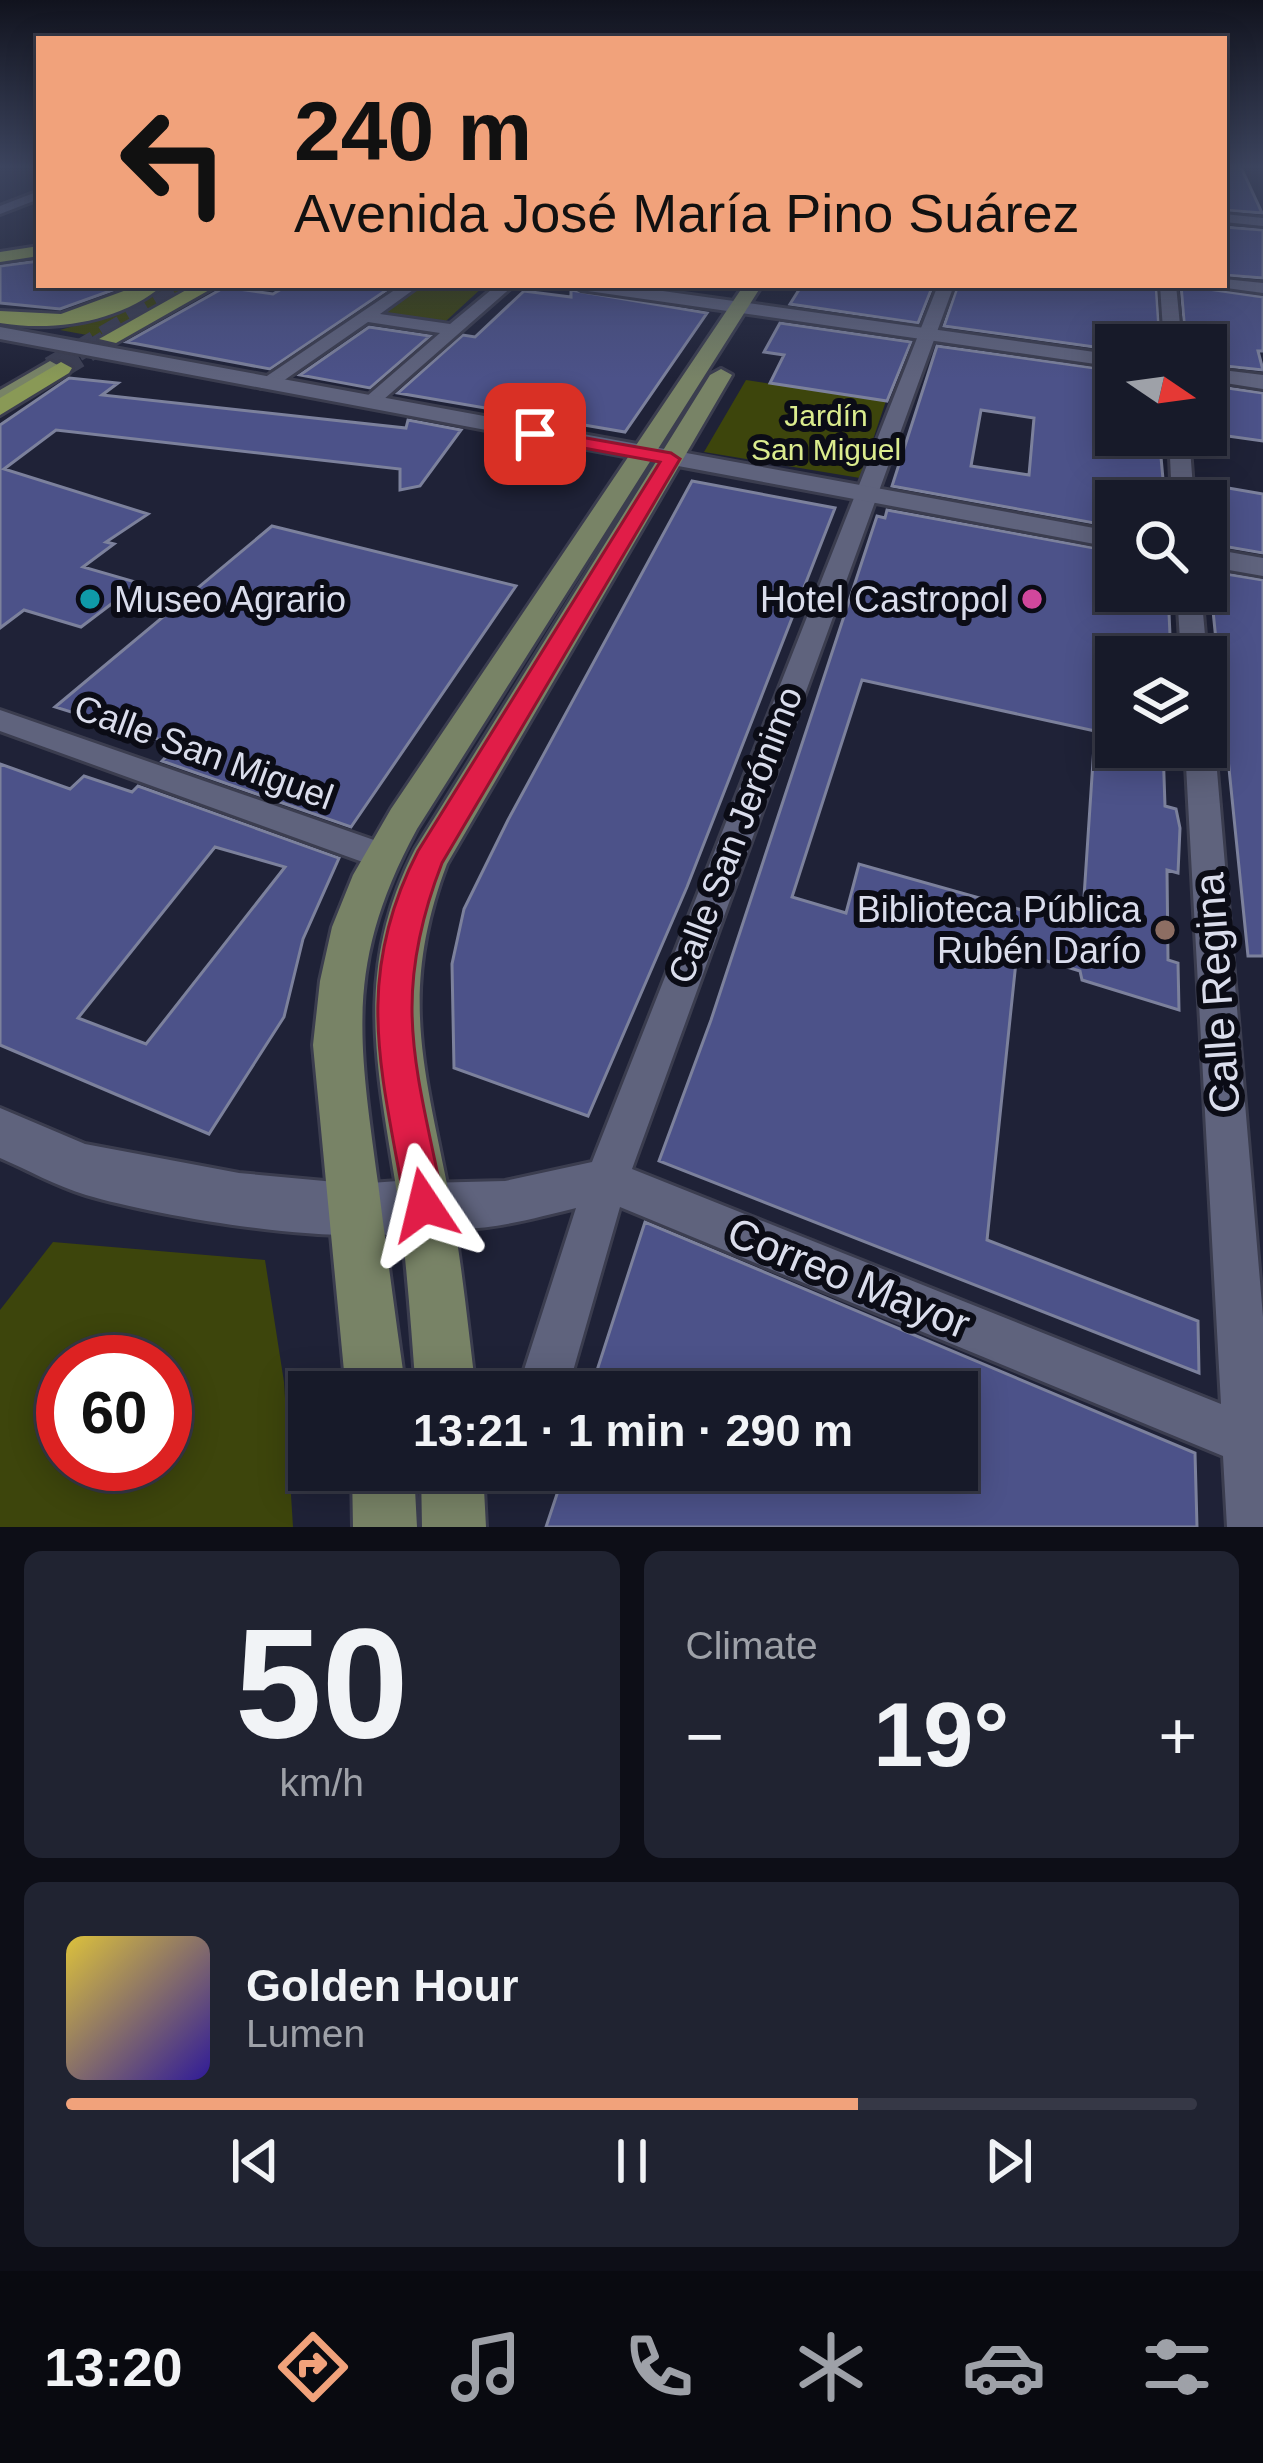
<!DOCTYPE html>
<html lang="en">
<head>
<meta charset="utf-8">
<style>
	body { margin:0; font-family:Helvetica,sans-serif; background:#202331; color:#f1f3f6; height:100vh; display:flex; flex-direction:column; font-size:45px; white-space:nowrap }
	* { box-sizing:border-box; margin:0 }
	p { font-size:39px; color:#9ea1a8 }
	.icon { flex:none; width:66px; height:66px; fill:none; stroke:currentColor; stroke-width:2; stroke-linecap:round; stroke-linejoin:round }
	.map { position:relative; height:1527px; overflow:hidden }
	.details { display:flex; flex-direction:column; gap:24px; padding:24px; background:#0d0e17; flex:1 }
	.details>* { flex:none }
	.guide { position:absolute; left:36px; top:36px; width:1191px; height:252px; border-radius:0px; box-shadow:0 6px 30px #0003,0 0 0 3px #363846; background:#f1a27b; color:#111; overflow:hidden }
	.needle { width:78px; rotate:103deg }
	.fabs { position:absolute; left:1095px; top:324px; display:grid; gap:24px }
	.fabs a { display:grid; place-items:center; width:132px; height:132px; border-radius:0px; background:#171a29; box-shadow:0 6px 30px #0003,0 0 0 3px #363846; font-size:60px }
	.speed { position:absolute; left:36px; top:1335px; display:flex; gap:24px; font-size:60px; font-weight:700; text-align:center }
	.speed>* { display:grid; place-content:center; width:156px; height:156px; border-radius:50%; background:#171a29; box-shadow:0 6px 30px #0003,0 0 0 3px #363846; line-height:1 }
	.speed .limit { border:18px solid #d22; background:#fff; color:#111 }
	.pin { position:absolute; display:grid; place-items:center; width:102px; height:102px; color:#fff; margin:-51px; border-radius:24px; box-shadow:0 6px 18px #0006 }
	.me { position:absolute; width:132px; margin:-66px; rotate:350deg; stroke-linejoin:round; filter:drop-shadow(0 0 9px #0008) }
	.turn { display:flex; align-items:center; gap:42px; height:252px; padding:0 60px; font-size:54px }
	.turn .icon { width:156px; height:156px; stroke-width:2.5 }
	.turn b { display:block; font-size:84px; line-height:102px }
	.big { font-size:90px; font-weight:700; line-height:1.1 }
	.details .card { flex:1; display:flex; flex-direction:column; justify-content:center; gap:18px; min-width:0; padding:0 42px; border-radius:18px; background:#202331 }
	.details .dial { align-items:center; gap:0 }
	.dial b { font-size:156px; line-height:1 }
	.song { display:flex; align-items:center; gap:36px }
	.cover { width:144px; height:144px; border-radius:18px; background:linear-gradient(135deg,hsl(50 70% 55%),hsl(250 70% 35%)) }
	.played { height:12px; border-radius:6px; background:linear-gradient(90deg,#f1a27b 70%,#363846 70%) }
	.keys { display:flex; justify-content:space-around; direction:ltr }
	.heat { display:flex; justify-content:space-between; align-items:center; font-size:66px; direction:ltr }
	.details .tiles { flex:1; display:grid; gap:24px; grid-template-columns:1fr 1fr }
	.card:last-child { grid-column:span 2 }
	.trip { position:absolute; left:288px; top:1371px; width:690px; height:120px; border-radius:0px; background:#171a29; box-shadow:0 6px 30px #0003,0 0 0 3px #363846; font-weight:700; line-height:120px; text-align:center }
	.menu { display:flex; height:192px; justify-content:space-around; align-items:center; background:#090a10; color:#9ea1a8 }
	.menu .icon { width:84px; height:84px }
	.menu .current { color:#f1a27b }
	.menu b { font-size:54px; color:#f1f3f6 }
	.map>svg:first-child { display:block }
	.green { fill:#3d450c; fill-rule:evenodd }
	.building { fill:#4c5289; stroke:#7c819c; stroke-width:3; fill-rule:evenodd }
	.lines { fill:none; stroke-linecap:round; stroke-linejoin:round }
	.primary-tunnel { stroke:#3b3e52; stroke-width:21; stroke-dasharray:21 10; stroke-linecap:butt }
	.highway-tunnel { stroke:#3b3e52; stroke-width:21; stroke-dasharray:21 10; stroke-linecap:butt }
	.street-casing { stroke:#3b3d4f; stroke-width:6 }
	.secondary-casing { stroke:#3b3d4f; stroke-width:6 }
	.primary-casing { stroke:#3b3d4f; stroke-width:6 }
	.highway-casing { stroke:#3b3d4f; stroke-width:6 }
	.street { fill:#5f637d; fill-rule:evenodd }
	.secondary { fill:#5f637d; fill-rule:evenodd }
	.primary { fill:#788366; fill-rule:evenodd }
	.highway { fill:#899956; fill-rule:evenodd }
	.route { fill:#e11d48; stroke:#92132f; stroke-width:3 }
	.culture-dot { fill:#0f9aa8; stroke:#0b0c16; stroke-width:4.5 }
	.hotel-dot { fill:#d1479c; stroke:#0b0c16; stroke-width:4.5 }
	.education-dot { fill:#8d6e63; stroke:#0b0c16; stroke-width:4.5 }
	.labels { text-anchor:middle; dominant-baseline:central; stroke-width:12; stroke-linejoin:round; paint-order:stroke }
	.far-park-label { font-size:30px; fill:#dbec8e; stroke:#0b0c16 }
	.poi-label { font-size:36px; fill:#daddec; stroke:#0b0c16; text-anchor:end }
	.street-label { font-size:36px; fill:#daddec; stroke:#0b0c16 }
	.near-street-label { font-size:42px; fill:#daddec; stroke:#0b0c16 }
</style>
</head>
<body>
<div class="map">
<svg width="1263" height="1527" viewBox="0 0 1263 1527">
	<rect width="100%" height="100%" fill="#1f2237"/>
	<path class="green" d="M 162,285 L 202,285 L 103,338 L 60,330 L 98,319 Z
		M 420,285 L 485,285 L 446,321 L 380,314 Z
		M 746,380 L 886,401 L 860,478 L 704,452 Z
		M 53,1242 L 265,1260 L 284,1382 L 293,1527 L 0,1527 L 0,1310 ZM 63,1362 L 165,1362 L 165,1464 L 63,1464 Z"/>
	<path class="building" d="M 1224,165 L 1240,165 L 1262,213 L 1224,210 Z
		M 1224,227 L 1263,230 L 1263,278 L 1224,275 Z
		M 39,261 L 39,285 L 127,285 L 60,309 L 0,303 L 0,266 Z
		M 288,285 L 394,285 L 270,369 L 127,342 L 225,287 L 273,294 Z
		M 802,285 L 933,285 L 918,323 L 790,304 Z
		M 958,285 L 1156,285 L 1160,345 L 1116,345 L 1116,350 L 944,326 Z
		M 1181,285 L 1263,297 L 1263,351 L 1258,351 L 1263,370 L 1206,364 L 1206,345 L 1186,345 Z
		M 571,290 L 707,313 L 625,432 L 398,393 L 463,335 L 475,337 L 524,291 L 571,297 Z
		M 780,323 L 911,342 L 887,401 L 770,383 L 784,355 L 764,352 Z
		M 369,327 L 430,336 L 370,388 L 300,375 Z
		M 937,346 L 1116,371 L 1116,435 L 1159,435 L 1165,501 L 1116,501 L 1116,527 L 892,486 ZM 981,410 L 1034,418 L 1029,475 L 971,466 Z
		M 69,378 L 118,383 L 102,395 L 406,428 L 408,420 L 461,430 L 420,486 L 400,490 L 400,469 L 56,430 L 4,469 L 148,514 L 106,542 L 114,544 L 83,567 L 139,583 L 81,627 L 24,610 L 0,628 L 0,425 Z
		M 1206,385 L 1263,393 L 1263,441 L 1206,433 Z
		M 692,481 L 835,508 L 687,887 L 588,1116 L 454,1068 L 452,964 L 464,909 L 508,820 Z
		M 1205,484 L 1263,494 L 1263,553 L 1211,544 Z
		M 887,510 L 1116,552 L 1116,591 L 1168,591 L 1171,657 L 1116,657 L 1116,747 L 1163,747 L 1165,806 L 1176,809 L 1180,828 L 1178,873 L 1167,870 L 1168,960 L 1178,963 L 1179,1010 L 1082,980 L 1080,971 L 1017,952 L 987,1240 L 1198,1321 L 1199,1373 L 659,1161 L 711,1020 L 877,516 L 885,518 ZM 862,680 L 1095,731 L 1082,927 L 859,864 L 846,913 L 792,897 Z
		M 272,526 L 516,586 L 351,827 L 162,761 L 177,745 L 55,707 Z
		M 1214,572 L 1263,580 L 1263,956 L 1248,956 L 1211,591 Z
		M 0,764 L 70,789 L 84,776 L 132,792 L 138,786 L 339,858 L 303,939 L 284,1017 L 209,1134 L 0,1045 ZM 215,847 L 285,867 L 146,1044 L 78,1018 Z
		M 645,1222 L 1195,1453 L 1197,1527 L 546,1527 L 565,1470 L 957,1470 L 957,1392 L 590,1392 Z"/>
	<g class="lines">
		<path class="primary-tunnel" d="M 50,367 L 192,285"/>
		<path class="highway-tunnel" d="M 61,368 L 109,339"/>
		<g class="street-casing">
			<path id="street" d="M 39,191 L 39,199 L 0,214 L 0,206 Z
				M 1224,214 L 1263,218 L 1263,226 L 1224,222 Z
				M 1224,279 L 1263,283 L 1263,293 L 1219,287 Z
				M 402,285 L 420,285 L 380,314 L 450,324 L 497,285 L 514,285 L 375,407 L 359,403 L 440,333 L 368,322 L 273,388 L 261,388 L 261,380 Z
				M 938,285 L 954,285 L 632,1169 L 1221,1404 L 1185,747 L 1206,747 L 1206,738 L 1210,740 L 1215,747 L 1263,1317 L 1263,1527 L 1227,1527 L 1223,1456 L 620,1207 L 567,1392 L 517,1392 L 576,1208 C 526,1220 459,1241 410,1220 L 403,1205 L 410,1190 L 425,1183 L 505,1181 L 592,1162 Z
				M 1160,285 L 1176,285 L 1182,345 L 1164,345 Z
				M 1169,435 L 1189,435 L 1194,501 L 1172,501 Z
				M 1177,591 L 1201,591 L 1207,657 L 1206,659 L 1181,657 Z
				M 0,710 L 394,847 L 398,856 L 394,865 L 382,869 L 0,731 Z"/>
		</g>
		<g class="secondary-casing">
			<path id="secondary" d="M 572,285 L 620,285 L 1116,355 L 1116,367 L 581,290 Z
				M 0,327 L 1116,532 L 1116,548 L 0,339 Z
				M 1206,368 L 1263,375 L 1263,389 L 1206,380 Z
				M 1206,548 L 1263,558 L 1263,576 L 1206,566 Z
				M 0,1108 L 85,1144 L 239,1173 L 357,1184 L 425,1179 L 444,1186 L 451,1205 L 444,1224 C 371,1254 164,1218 86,1195 C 56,1186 28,1170 0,1158 Z"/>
		</g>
		<g class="primary-casing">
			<path id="primary" d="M 744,285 L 762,285 L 417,829 C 344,963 359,1040 378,1183 C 387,1253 396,1322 406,1392 L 346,1392 L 313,1045 L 320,981 L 332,927 L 353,875 L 391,809 Z
				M 50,361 L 61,367 L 58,372 L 0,407 L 0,390 Z
				M 721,369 L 732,375 L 447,864 C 398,993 425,1070 450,1199 C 462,1263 468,1328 476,1392 L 416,1392 C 411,1328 407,1263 398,1199 C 378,1071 352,972 415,849 L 710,375 Z
				M 352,1470 L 414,1470 L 417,1527 L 353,1527 Z
				M 421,1470 L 483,1470 L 486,1527 L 422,1527 Z"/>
		</g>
		<g class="highway-casing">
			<path id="highway" d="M 39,246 L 39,256 L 0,262 L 0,252 Z
				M 140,285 L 163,285 C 121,322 54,332 0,323 L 0,311 L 61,314 Z
				M 195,285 L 218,285 L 116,343 L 99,339 Z
				M 61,362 L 72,368 L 69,373 L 0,415 L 0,398 Z"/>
		</g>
		<use href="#street" class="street"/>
		<use href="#secondary" class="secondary"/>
		<use href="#primary" class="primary"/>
		<use href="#highway" class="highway"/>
	</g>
	<linearGradient id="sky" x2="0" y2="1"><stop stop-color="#11131e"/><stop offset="0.44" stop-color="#3c445e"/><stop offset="1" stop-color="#3c445e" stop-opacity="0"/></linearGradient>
	<rect width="1263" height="379" fill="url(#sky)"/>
	<path class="route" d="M 535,429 L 671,453 L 680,459 L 442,863 C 389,1000 417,1068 444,1205 L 439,1219 L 424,1225 L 410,1219 L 405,1205 C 382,1072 352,979 418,851 L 660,462 L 529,438 L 529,430 Z"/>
	<circle class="culture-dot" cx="90" cy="599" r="12"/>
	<circle class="hotel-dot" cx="1032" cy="599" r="12"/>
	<circle class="education-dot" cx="1165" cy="930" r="12"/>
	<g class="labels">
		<g class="far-park-label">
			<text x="826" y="415">Jardín<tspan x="826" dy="34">San Miguel</tspan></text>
		</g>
		<g class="poi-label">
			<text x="114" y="599" text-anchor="start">Museo Agrario</text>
			<text x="1008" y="599">Hotel Castropol</text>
			<text x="1141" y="909">Biblioteca Pública<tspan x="1141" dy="41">Rubén Darío</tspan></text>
		</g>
		<g class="street-label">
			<text transform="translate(204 752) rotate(20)">Calle San Miguel</text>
			<text transform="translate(735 835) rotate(-69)">Calle San Jerónimo</text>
		</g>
		<g class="near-street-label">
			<text transform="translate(1217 993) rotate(-94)">Calle Regina</text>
			<text transform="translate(849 1278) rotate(22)">Correo Mayor</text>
		</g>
	</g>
</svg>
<div class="fabs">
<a><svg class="needle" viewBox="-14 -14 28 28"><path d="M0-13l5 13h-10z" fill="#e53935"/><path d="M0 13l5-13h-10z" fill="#9ea1a8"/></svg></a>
<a><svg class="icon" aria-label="search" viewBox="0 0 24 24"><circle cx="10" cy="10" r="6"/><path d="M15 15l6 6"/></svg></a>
<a><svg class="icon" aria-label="layers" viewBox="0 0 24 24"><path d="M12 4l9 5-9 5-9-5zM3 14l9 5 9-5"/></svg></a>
</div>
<div class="speed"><div class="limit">60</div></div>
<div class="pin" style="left:535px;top:434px;background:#d93025"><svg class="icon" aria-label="arrive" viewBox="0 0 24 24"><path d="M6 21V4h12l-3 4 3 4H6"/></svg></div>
<svg class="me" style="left:424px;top:1205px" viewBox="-20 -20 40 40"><path d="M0-17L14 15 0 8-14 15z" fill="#e11d48" stroke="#fff" stroke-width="4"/></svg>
<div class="trip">13:21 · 1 min · 290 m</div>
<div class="guide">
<div class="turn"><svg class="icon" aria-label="left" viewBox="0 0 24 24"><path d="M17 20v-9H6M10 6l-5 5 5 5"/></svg><div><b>240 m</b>Avenida José María Pino Suárez</div></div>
</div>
</div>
<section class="details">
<div class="tiles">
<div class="card dial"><b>50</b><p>km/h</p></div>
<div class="card"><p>Climate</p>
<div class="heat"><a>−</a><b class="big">19°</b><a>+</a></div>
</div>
<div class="card">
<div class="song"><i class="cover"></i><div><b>Golden Hour</b><p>Lumen</p></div></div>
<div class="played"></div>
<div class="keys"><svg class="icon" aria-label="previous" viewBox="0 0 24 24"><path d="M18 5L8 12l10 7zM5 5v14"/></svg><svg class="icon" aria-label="pause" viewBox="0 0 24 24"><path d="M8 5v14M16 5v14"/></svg><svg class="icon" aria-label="next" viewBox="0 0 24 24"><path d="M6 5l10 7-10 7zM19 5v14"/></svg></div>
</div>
</div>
</section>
<nav class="menu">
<b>13:20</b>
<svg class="icon current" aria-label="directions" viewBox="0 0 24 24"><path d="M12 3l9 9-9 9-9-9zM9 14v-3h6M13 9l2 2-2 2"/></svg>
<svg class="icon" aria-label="music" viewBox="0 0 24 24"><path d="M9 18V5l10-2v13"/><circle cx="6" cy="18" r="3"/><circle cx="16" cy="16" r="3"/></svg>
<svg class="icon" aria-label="phone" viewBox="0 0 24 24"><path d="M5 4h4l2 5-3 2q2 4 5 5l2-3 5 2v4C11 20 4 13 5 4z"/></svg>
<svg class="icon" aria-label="climate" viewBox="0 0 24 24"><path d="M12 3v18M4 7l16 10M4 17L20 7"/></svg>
<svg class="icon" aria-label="car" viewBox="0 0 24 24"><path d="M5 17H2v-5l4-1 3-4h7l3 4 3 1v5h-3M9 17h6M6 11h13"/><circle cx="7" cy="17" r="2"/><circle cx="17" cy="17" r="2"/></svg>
<svg class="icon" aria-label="filters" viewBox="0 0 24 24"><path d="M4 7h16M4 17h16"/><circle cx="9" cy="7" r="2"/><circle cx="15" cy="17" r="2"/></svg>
</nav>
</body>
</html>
